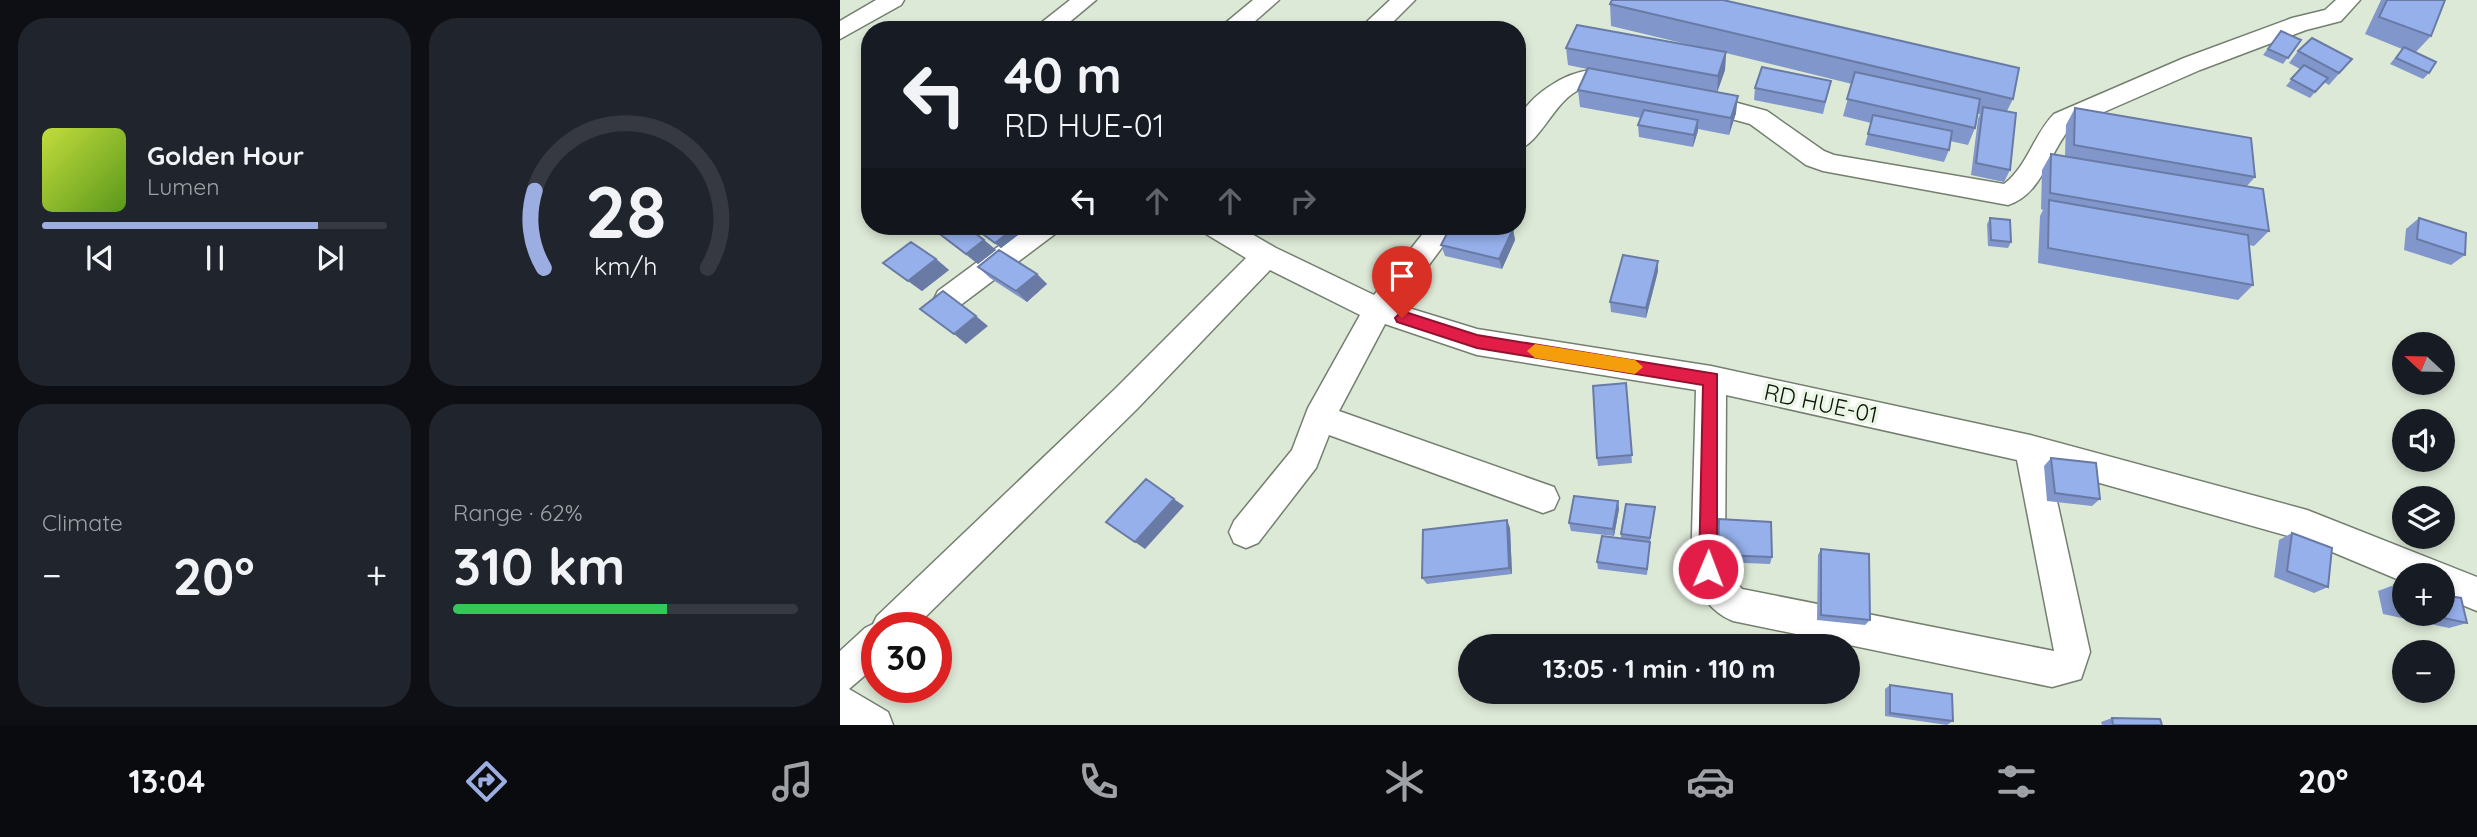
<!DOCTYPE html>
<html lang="en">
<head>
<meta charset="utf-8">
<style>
	body { margin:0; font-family:Quicksand,sans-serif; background:#20242c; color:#f1f3f6; height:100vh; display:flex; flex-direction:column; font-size:26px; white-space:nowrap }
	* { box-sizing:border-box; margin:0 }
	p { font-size:23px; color:#9ea1a6 }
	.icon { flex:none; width:38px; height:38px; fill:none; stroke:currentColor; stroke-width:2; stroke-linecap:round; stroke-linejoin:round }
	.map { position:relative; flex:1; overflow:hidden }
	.panel { display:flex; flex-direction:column; gap:18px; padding:18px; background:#0d0f14; width:840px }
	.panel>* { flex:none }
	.top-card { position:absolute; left:21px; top:21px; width:665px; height:214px; border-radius:28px; box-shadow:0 4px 10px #0003; background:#171b24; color:#f1f3f6; overflow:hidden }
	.needle { width:46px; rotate:292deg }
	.fabs { position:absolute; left:1552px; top:332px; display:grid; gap:14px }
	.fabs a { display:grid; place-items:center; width:63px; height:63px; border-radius:50%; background:#171b24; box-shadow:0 4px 10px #0003; font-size:35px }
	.speed { position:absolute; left:21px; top:612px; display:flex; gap:14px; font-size:35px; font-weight:700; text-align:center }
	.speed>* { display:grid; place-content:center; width:91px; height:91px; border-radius:50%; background:#171b24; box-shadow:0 4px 10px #0003; line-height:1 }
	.speed .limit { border:10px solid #d22; background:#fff; color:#111 }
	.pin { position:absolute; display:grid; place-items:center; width:60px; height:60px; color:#fff; margin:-72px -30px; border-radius:50% 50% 50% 0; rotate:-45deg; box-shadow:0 0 7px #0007 }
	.pin .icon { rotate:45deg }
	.me { position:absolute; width:77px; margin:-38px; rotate:1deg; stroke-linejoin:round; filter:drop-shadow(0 0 5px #0008) }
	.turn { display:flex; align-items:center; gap:24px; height:147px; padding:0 28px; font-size:32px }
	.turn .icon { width:91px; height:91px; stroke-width:2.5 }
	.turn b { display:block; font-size:49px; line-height:60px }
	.lanes { display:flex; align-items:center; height:66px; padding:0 28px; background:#0003; justify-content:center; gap:35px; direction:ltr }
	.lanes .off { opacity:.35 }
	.big { font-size:52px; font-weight:700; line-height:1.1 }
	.panel .tile { flex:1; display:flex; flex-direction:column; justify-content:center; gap:10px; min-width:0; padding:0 24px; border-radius:28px; background:#20242c }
	.panel .dial { align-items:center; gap:0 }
	.dial svg { height:182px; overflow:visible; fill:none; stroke:#363941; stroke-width:7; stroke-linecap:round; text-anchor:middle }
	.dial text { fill:#f1f3f6; stroke:none }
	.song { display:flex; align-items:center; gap:21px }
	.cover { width:84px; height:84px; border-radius:10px; background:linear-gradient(135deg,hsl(70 70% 55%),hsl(90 70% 35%)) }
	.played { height:7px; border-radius:4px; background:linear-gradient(90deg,#9bade1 80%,#363941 80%) }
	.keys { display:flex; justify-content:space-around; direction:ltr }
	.heat { display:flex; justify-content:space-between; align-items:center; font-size:38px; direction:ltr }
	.charge { height:10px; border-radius:5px; background:linear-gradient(90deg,#34c759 62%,#363941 0) }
	.panel .tiles { flex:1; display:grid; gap:18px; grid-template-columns:repeat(2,1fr) }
	.trip { position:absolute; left:618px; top:634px; width:402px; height:70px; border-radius:35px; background:#171b24; box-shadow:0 4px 10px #0003; font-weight:700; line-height:70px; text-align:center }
	.menu { display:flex; height:112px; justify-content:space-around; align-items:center; background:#090b0e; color:#9ea1a6 }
	.menu .icon { width:49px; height:49px }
	.menu .selected { color:#9bade1 }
	.menu b { font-size:32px; color:#f1f3f6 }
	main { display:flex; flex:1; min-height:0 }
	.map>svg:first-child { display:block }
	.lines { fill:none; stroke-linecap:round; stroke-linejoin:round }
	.minor-casing { stroke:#747f6f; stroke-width:3 }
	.minor { fill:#fff; fill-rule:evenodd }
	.wall { fill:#8197cb }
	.shaded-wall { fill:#697ba5 }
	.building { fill:#96b0ec; stroke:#697ba5; stroke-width:2 }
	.route { fill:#e11d48; stroke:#92132f; stroke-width:2 }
	.slow { fill:#f59e0b }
	.labels { text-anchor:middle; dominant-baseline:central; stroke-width:7; stroke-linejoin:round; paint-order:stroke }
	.street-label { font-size:23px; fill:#0d110b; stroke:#eaf6e4 }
</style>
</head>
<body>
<main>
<section class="panel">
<div class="tiles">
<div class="tile">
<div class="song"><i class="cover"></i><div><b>Golden Hour</b><p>Lumen</p></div></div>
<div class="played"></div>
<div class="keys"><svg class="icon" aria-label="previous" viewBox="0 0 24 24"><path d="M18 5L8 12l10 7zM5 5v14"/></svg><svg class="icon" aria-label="pause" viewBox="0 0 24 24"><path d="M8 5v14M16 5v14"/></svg><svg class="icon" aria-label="next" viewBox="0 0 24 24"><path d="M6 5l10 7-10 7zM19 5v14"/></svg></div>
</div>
<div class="tile dial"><svg viewBox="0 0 100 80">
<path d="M14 69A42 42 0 1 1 86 69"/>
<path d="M14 69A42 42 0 0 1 10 35" stroke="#9bade1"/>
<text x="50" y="56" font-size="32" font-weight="700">28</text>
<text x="50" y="72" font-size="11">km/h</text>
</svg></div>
<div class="tile"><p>Climate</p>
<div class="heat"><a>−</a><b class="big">20°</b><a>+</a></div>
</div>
<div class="tile"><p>Range · 62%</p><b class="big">310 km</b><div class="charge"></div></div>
</div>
</section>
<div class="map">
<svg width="1637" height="725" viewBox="0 0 1637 725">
	<rect width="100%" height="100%" fill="#dde9d7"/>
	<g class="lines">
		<g class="minor-casing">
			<path id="minor" d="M 36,0 L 64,0 L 61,5 L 0,39 L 0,21 Z
				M 230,0 L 256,0 L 220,30 L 192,30 Z
				M 413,0 L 439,0 L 405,30 L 377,30 Z
				M 550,0 L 575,0 L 545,30 L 518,30 Z
				M 1496,0 L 1520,0 L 1501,21 L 1466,30 L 1360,70 L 1232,126 C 1209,151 1203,194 1168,205 L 983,171 L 966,165 L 910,124 L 848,107 L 845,101 L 848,95 L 857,92 L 927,111 L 984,151 L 994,155 L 1164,184 C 1187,167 1194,134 1214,114 L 1344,58 L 1452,18 L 1485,10 Z
				M 752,70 L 790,79 L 793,85 L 790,91 C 772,96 753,81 735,92 C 713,105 699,144 677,150 C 677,143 675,130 677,123 C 687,96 725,72 752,70 Z
				M 186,226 L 219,226 L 215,234 L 118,307 L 108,311 L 98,307 L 94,299 L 98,291 Z
				M 363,226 L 398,226 L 436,248 L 534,295 L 589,226 L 618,226 L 559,305 L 637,329 L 871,366 L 1190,435 L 1467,510 L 1637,577 L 1637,611 L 1603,597 L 1603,576 L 1564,576 L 1564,582 L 1466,541 L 1210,469 L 1250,652 L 1241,679 L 1212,687 L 893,621 C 869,611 859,593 851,569 L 856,390 L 637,355 L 545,324 L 499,411 L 714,487 L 719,498 L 714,509 L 703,513 L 489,435 L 476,468 L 418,543 L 406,548 L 394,543 L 389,532 L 394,521 L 452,450 L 468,408 L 520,315 L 430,270 L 297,409 L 74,628 L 37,628 L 37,665 L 9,689 L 48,712 L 53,725 L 0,725 L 0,651 L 25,628 L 33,624 L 37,616 L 275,389 L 406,258 L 366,234 ZM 886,395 L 1177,460 L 1214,651 L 902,589 L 885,569 Z"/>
		</g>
		<use href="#minor" class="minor"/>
	</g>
	<path class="wall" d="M 1541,0 L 1605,0 L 1591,36 L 1575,53 L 1589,73 L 1583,79 L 1550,64 L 1562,49 L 1525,34 Z
		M 770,4 L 1173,99 L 1167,111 L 1170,170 L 1164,182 L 1131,175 L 1138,119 L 1140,114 L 1138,114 L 1135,128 L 1128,145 L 1110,141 L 1109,150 L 1104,162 L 1025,145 L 1031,123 L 1003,116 L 1012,84 L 886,53 L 885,70 L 877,92 L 896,113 L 889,135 L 858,129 L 853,147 L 799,137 L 798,125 L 801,118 L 740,107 L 738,90 L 747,69 L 728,65 L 726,48 L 867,49 L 771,26 Z
		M 1441,31 L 1461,40 L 1443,64 L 1423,55 Z
		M 1458,51 L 1512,59 L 1489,85 L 1484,82 L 1470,98 L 1446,86 L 1460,69 L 1449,63 Z
		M 991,81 L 983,114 L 914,100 L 915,88 Z
		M 1235,108 L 1415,177 L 1407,186 L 1429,231 L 1414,246 L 1409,245 L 1413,285 L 1398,300 L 1198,263 L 1200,216 L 1203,210 L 1201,209 L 1202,170 L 1211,154 L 1225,156 L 1226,125 Z
		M 1150,218 L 1171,242 L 1168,248 L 1148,246 L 1147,224 Z
		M 1579,218 L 1625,255 L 1611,265 L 1564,250 L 1566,229 Z
		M 131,226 L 190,226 L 161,248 Z
		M 92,228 L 144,240 L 156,250 L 138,264 L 105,239 Z
		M 673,229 L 675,240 L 662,269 L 605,256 L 601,245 Z
		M 96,259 L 109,270 L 82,291 L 43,263 Z
		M 818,261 L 818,271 L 806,318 L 771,312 L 770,302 Z
		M 138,267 L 197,274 L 207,284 L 187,302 L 150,278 Z
		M 786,383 L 792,463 L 758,466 L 757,458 Z
		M 1211,458 L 1260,499 L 1252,506 L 1207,501 L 1204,466 Z
		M 778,501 L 779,509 L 774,536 L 731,531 L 729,523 Z
		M 815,507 L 810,542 L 781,538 L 781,534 Z
		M 879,519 L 932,557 L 930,564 L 877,562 L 877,527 Z
		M 670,528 L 672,574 L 587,584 L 582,578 Z
		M 1452,533 L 1488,587 L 1474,593 L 1434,577 L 1439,540 Z
		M 810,542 L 807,575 L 758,569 L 757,562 Z
		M 981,549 L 1030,620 L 1025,625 L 977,620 L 978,555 Z
		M 1554,585 L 1564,587 L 1564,614 L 1603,614 L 1627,623 L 1609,628 L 1543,614 L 1538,591 Z
		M 1050,685 L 1113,721 L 1107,725 L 1045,716 L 1045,689 Z
		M 1272,718 L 1322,725 L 1262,725 L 1261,722 Z"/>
	<path class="shaded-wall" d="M 886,52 L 885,70 L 877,93 L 878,76 Z
		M 898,96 L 896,113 L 889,135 L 891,118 Z
		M 858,120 L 858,131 L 853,147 L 854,135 Z
		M 134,226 L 155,226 L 144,234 Z
		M 177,226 L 190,226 L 161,248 L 155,243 Z
		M 673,229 L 675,240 L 662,269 L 659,259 Z
		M 144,240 L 156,250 L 138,264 L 126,254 Z
		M 96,259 L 109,270 L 82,291 L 68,281 Z
		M 818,261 L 818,271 L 806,318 L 806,308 Z
		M 197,274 L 207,284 L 187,302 L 176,291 Z
		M 136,316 L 148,326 L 126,344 L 114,334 Z
		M 334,499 L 344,506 L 305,549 L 295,542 Z
		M 778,501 L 779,509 L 774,536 L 773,529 Z
		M 667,520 L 670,528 L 672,574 L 669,568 Z"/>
	<path class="building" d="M 772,0 L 883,0 L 1179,68 L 1173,99 L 770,4 Z
		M 1547,0 L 1605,0 L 1591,36 L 1539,17 Z
		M 737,25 L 886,52 L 878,76 L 726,48 Z
		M 1441,31 L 1461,40 L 1448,58 L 1428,49 Z
		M 1472,38 L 1512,59 L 1499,73 L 1458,51 Z
		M 1564,47 L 1596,62 L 1589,73 L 1556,58 Z
		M 1464,65 L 1488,78 L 1475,92 L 1451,79 Z
		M 922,67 L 991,81 L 985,102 L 915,88 Z
		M 748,68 L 898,96 L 891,118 L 738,90 Z
		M 1015,72 L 1140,99 L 1135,128 L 1007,99 Z
		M 1143,107 L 1176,113 L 1170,170 L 1136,163 Z
		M 1235,108 L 1411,138 L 1415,177 L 1234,145 Z
		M 804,110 L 858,120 L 854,135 L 798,125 Z
		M 1033,115 L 1112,131 L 1109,150 L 1028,134 Z
		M 1211,154 L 1423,189 L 1429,231 L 1210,193 Z
		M 1209,200 L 1408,235 L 1413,285 L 1208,248 Z
		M 1150,218 L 1170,220 L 1171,242 L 1151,240 Z
		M 1579,218 L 1626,233 L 1625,255 L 1577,239 Z
		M 95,226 L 126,226 L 144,240 L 126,254 L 92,228 Z
		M 148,226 L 177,226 L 155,243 L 140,232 Z
		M 611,226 L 660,226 L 673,229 L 659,259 L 601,245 Z
		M 71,242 L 96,259 L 68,281 L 43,263 Z
		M 159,250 L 197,274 L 176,291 L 138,267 Z
		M 783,255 L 818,261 L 806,308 L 770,302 Z
		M 103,291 L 136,316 L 114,334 L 80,309 Z
		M 786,383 L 792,455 L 757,458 L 753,386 Z
		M 1211,458 L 1256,463 L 1260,499 L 1215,493 Z
		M 306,479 L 334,499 L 295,542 L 266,522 Z
		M 734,496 L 778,501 L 773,529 L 729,523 Z
		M 786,504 L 815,507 L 810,538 L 781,534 Z
		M 879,519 L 931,522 L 932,557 L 878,555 Z
		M 667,520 L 669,568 L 582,578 L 583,530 Z
		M 1452,533 L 1492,548 L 1488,587 L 1447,571 Z
		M 762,536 L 810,542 L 807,569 L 757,562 Z
		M 981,549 L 1029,554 L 1030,620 L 981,615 Z
		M 1554,585 L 1564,587 L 1564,610 L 1558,609 Z
		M 1603,595 L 1621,598 L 1627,623 L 1585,614 L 1603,614 Z
		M 1050,685 L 1112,694 L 1113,721 L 1050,713 Z
		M 1272,718 L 1320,719 L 1322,725 L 1273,725 Z"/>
	<path class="route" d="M 562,311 L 637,335 L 877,374 L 877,569 L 875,575 L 868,578 L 862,575 L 859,569 L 863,385 L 637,348 L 557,322 L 555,318 Z"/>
	<path class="slow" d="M 695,344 L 795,360 L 803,367 L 795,374 L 695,358 L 687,351 Z"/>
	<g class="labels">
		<g class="street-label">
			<text transform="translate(981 403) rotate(12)">RD HUE-01</text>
		</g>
	</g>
</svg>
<div class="fabs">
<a><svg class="needle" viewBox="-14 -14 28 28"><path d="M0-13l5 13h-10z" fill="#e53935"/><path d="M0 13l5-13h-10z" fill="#9ea1a6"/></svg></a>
<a><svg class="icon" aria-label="sound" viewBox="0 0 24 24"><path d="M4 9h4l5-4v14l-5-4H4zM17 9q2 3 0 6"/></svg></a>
<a><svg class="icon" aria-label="layers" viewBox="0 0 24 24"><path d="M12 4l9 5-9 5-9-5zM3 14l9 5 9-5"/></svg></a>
<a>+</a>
<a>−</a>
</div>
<div class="speed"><div class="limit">30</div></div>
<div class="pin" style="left:562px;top:318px;background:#d93025"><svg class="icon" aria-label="arrive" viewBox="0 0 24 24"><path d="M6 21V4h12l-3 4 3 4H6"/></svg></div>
<svg class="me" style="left:868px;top:569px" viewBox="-20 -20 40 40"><circle r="17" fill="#e11d48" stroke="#fff" stroke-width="3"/><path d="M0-11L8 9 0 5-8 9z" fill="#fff"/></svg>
<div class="trip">13:05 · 1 min · 110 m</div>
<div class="top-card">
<div class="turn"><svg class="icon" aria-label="left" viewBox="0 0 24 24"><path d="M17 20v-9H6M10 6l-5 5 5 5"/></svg><div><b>40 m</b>RD HUE-01</div></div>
<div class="lanes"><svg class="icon" aria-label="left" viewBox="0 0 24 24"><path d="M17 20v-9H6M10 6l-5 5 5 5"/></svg><svg class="icon off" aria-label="ahead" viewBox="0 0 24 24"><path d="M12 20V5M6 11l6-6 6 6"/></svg><svg class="icon off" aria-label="ahead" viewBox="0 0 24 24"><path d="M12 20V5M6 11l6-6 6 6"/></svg><svg class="icon off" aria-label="right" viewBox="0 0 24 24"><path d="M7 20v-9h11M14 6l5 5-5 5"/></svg></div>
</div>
</div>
</main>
<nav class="menu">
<b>13:04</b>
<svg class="icon selected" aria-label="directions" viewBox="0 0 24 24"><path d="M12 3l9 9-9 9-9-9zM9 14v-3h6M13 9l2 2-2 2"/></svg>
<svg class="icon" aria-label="music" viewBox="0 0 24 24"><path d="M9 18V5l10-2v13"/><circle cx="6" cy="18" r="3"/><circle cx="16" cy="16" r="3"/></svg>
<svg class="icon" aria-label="phone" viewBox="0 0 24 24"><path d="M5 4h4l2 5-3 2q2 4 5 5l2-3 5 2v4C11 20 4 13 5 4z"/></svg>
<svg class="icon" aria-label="climate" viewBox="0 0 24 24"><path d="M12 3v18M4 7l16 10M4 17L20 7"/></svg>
<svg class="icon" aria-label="car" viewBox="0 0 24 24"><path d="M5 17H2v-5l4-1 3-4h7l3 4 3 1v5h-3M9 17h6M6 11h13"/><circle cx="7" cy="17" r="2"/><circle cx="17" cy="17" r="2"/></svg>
<svg class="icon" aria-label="filters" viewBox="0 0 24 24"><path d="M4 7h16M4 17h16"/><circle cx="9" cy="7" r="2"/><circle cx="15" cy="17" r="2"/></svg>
<b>20°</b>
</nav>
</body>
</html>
